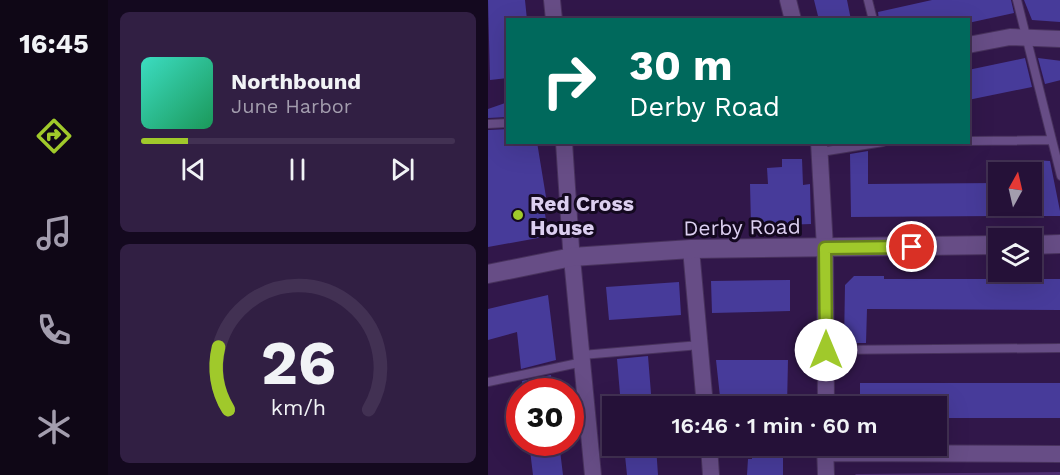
<!DOCTYPE html>
<html lang="en">
<head>
<meta charset="utf-8">
<style>
	body { margin:0; font-family:"Work Sans",sans-serif; background:#311f43; color:#f1f3f6; height:100vh; display:flex; flex-direction:column; font-size:22px; white-space:nowrap }
	* { box-sizing:border-box; margin:0 }
	p { font-size:20px; color:#a39dae }
	.icon { flex:none; width:33px; height:33px; fill:none; stroke:currentColor; stroke-width:2; stroke-linecap:round; stroke-linejoin:round }
	.map { position:relative; flex:1; overflow:hidden }
	.drawer { display:flex; flex-direction:column; gap:12px; padding:12px; background:#14091f; width:380px }
	.drawer>* { flex:none }
	.banner { position:absolute; left:18px; top:18px; width:464px; height:126px; border-radius:0px; box-shadow:0 6px 24px #0002,0 0 0 2px #423153; background:#00695c; color:#fff; overflow:hidden }
	.needle { width:39px; rotate:8deg }
	.fabs { position:absolute; left:500px; top:162px; display:grid; gap:12px }
	.fabs a { display:grid; place-items:center; width:54px; height:54px; border-radius:0px; background:#251138; box-shadow:0 6px 24px #0002,0 0 0 2px #423153; font-size:30px }
	.speed { position:absolute; left:18px; top:378px; display:flex; gap:12px; font-size:30px; font-weight:700; text-align:center }
	.speed>* { display:grid; place-content:center; width:78px; height:78px; border-radius:50%; background:#251138; box-shadow:0 6px 24px #0002,0 0 0 2px #423153; line-height:1 }
	.speed .limit { border:9px solid #d22; background:#fff; color:#111 }
	.pin { position:absolute; display:grid; place-items:center; width:51px; height:51px; color:#fff; margin:-26px; border:3px solid #fff; border-radius:50%; box-shadow:0 2px 6px #0007 }
	.me { position:absolute; width:66px; margin:-33px; rotate:0deg; stroke-linejoin:round; filter:drop-shadow(0 0 4px #0008) }
	.turn { display:flex; align-items:center; gap:21px; height:126px; padding:0 24px; font-size:27px }
	.turn .icon { width:78px; height:78px; stroke-width:2.5 }
	.turn b { display:block; font-size:42px; line-height:51px }
	.drawer .widget { flex:1; display:flex; flex-direction:column; justify-content:center; gap:9px; min-width:0; padding:0 21px; border-radius:9px; background:#311f43 }
	.drawer .dial { align-items:center; gap:0 }
	.dial svg { height:156px; overflow:visible; fill:none; stroke:#423153; stroke-width:7; stroke-linecap:round; text-anchor:middle }
	.dial text { fill:#f1f3f6; stroke:none }
	.song { display:flex; align-items:center; gap:18px }
	.cover { width:72px; height:72px; border-radius:9px; background:linear-gradient(135deg,hsl(170 70% 55%),hsl(150 70% 35%)) }
	.played { height:6px; border-radius:3px; background:linear-gradient(90deg,#a0c92b 15%,#423153 15%) }
	.keys { display:flex; justify-content:space-around; direction:ltr }
	.trip { position:absolute; left:114px; top:396px; width:345px; height:60px; border-radius:0px; background:#251138; box-shadow:0 6px 24px #0002,0 0 0 2px #423153; font-weight:600; line-height:60px; text-align:center }
	main { display:flex; flex:1; min-height:0 }
	.menu { display:flex; flex-direction:column; width:108px; justify-content:space-around; align-items:center; background:#0f0716; color:#a39dae }
	.menu .icon { width:42px; height:42px }
	.menu .current { color:#a0c92b }
	.menu b { font-size:27px; color:#f1f3f6 }
	.map>svg:first-child { display:block }
	.green { fill:#4e2e71 }
	.building { fill:#473b9a }
	.lines { fill:none; stroke-linecap:round; stroke-linejoin:round }
	.lane-casing { stroke:#48325d; stroke-width:10 }
	.street-casing { stroke:#48325d; stroke-width:18 }
	.secondary-casing { stroke:#48325d; stroke-width:20 }
	.lane { stroke:#674d86; stroke-width:8 }
	.street { stroke:#674d86; stroke-width:16 }
	.secondary { stroke:#674d86; stroke-width:18 }
	.route-casing { stroke:#68831c; stroke-width:15 }
	.route { stroke:#a0c92b; stroke-width:10 }
	.poi-dot { fill:#a0c92b; stroke:#140920; stroke-width:2 }
	.labels { text-anchor:middle; dominant-baseline:central; stroke-width:6; stroke-linejoin:round; paint-order:stroke }
	.poi-label { font-size:21px; font-weight:bold; fill:#dccff0; stroke:#140920; text-anchor:start }
	.street-label { font-size:21px; fill:#dccff0; stroke:#140920 }
</style>
</head>
<body>
<main>
<nav class="menu">
<b>16:45</b>
<svg class="icon current" aria-label="directions" viewBox="0 0 24 24"><path d="M12 3l9 9-9 9-9-9zM9 14v-3h6M13 9l2 2-2 2"/></svg>
<svg class="icon" aria-label="music" viewBox="0 0 24 24"><path d="M9 18V5l10-2v13"/><circle cx="6" cy="18" r="3"/><circle cx="16" cy="16" r="3"/></svg>
<svg class="icon" aria-label="phone" viewBox="0 0 24 24"><path d="M5 4h4l2 5-3 2q2 4 5 5l2-3 5 2v4C11 20 4 13 5 4z"/></svg>
<svg class="icon" aria-label="climate" viewBox="0 0 24 24"><path d="M12 3v18M4 7l16 10M4 17L20 7"/></svg>
</nav>
<section class="drawer">
<div class="widget">
<div class="song"><i class="cover"></i><div><b>Northbound</b><p>June Harbor</p></div></div>
<div class="played"></div>
<div class="keys"><svg class="icon" aria-label="previous" viewBox="0 0 24 24"><path d="M18 5L8 12l10 7zM5 5v14"/></svg><svg class="icon" aria-label="pause" viewBox="0 0 24 24"><path d="M8 5v14M16 5v14"/></svg><svg class="icon" aria-label="next" viewBox="0 0 24 24"><path d="M6 5l10 7-10 7zM19 5v14"/></svg></div>
</div>
<div class="widget dial"><svg viewBox="0 0 100 80">
<path d="M14 69A42 42 0 1 1 86 69"/>
<path d="M14 69A42 42 0 0 1 9 37" stroke="#a0c92b"/>
<text x="50" y="56" font-size="32" font-weight="700">26</text>
<text x="50" y="72" font-size="11">km/h</text>
</svg></div>
</section>
<div class="map">
<svg width="573" height="475" viewBox="0 0 573 475">
	<rect width="100%" height="100%" fill="#31174a"/>
	<path class="green" d="M 573,472 L 572,475 L 367,475 L 368,474 Z"/>
	<path class="building" d="M 0,0 L 37,0 L 39,20 L 20,20 L 20,78 L 2,80 Z
		M 326,0 L 359,0 L 363,20 L 331,20 Z
		M 444,0 L 523,0 L 526,13 L 480,23 L 480,20 L 391,20 L 390,12 Z
		M 536,0 L 573,0 L 573,22 L 544,20 Z
		M 537,58 L 544,87 L 480,100 L 480,70 Z
		M 550,58 L 573,61 L 573,80 L 557,84 Z
		M 20,102 L 20,117 L 0,118 L 0,109 Z
		M 20,129 L 20,142 L 49,142 L 58,197 L 54,198 L 61,236 L 0,247 L 0,130 Z
		M 380,151 L 380,184 L 510,183 L 510,216 L 363,217 L 362,154 Z
		M 294,159 L 314,159 L 315,185 L 322,184 L 323,224 L 263,226 L 262,184 L 280,184 L 279,168 L 294,167 Z
		M 547,160 L 562,161 L 573,216 L 543,216 L 543,183 L 547,183 Z
		M 366,276 L 396,276 L 396,279 L 573,279 L 573,310 L 379,309 L 378,343 L 356,343 L 357,285 Z
		M 302,280 L 302,311 L 224,313 L 223,281 Z
		M 191,282 L 193,315 L 121,320 L 118,287 Z
		M 60,295 L 68,360 L 33,369 L 29,332 L 0,340 L 0,309 Z
		M 160,356 L 164,406 L 133,406 L 129,359 Z
		M 228,360 L 300,360 L 299,406 L 233,406 Z
		M 63,375 L 65,392 L 35,392 L 34,381 Z
		M 372,383 L 573,383 L 573,418 L 448,418 L 448,406 L 372,406 Z
		M 41,442 L 71,442 L 75,475 L 45,475 Z
		M 136,446 L 168,446 L 170,475 L 139,475 Z
		M 264,446 L 295,446 L 295,475 L 259,475 L 260,459 L 264,459 Z"/>
	<g class="lines">
		<g class="lane-casing">
			<path id="lane" d="M 380,0 L 385,20
				M 529,0 L 573,176
				M 0,124 L 20,123
				M 480,141 L 563,140
				M 333,152 L 395,142
				M 338,350 L 573,348
				M 94,355 L 212,345
				M 0,382 L 95,362"/>
		</g>
		<g class="street-casing">
			<path id="street" d="M 64,0 L 66,20
				M 300,0 L 305,20
				M 480,45 L 522,37 L 573,39
				M 76,142 L 83,248 L 105,475
				M 331,142 L 337,248 L 338,406
				M 203,249 L 217,406
				M 221,446 L 223,475
				M 337,446 L 338,475
				M 337,453 L 573,454"/>
		</g>
		<g class="secondary-casing">
			<path id="secondary" d="M 543,245 L 573,244
				M 0,274 L 84,257 L 203,249 L 510,245"/>
		</g>
		<use href="#lane" class="lane"/>
		<use href="#street" class="street"/>
		<use href="#secondary" class="secondary"/>
	</g>
	<g class="lines">
		<g class="route-casing">
			<path id="route" d="M 338,350 L 337,248 L 424,247"/>
		</g>
		<use href="#route" class="route"/>
	</g>
	<circle class="poi-dot" cx="30" cy="215" r="6"/>
	<g class="labels">
		<g class="poi-label">
			<text x="42" y="203">Red Cross<tspan x="42" dy="24">House</tspan></text>
		</g>
		<g class="street-label">
			<text transform="translate(254 227) rotate(-1)">Derby Road</text>
		</g>
	</g>
</svg>
<div class="fabs">
<a><svg class="needle" viewBox="-14 -14 28 28"><path d="M0-13l5 13h-10z" fill="#e53935"/><path d="M0 13l5-13h-10z" fill="#a39dae"/></svg></a>
<a><svg class="icon" aria-label="layers" viewBox="0 0 24 24"><path d="M12 4l9 5-9 5-9-5zM3 14l9 5 9-5"/></svg></a>
</div>
<div class="speed"><div class="limit">30</div></div>
<div class="pin" style="left:424px;top:247px;background:#d93025"><svg class="icon" aria-label="arrive" viewBox="0 0 24 24"><path d="M6 21V4h12l-3 4 3 4H6"/></svg></div>
<svg class="me" style="left:338px;top:350px" viewBox="-20 -20 40 40"><circle r="19" fill="#fff"/><path d="M0-13L10 11 0 6-10 11z" fill="#a0c92b"/></svg>
<div class="trip">16:46 · 1 min · 60 m</div>
<div class="banner">
<div class="turn"><svg class="icon" aria-label="right" viewBox="0 0 24 24"><path d="M7 20v-9h11M14 6l5 5-5 5"/></svg><div><b>30 m</b>Derby Road</div></div>
</div>
</div>
</main>
</body>
</html>
